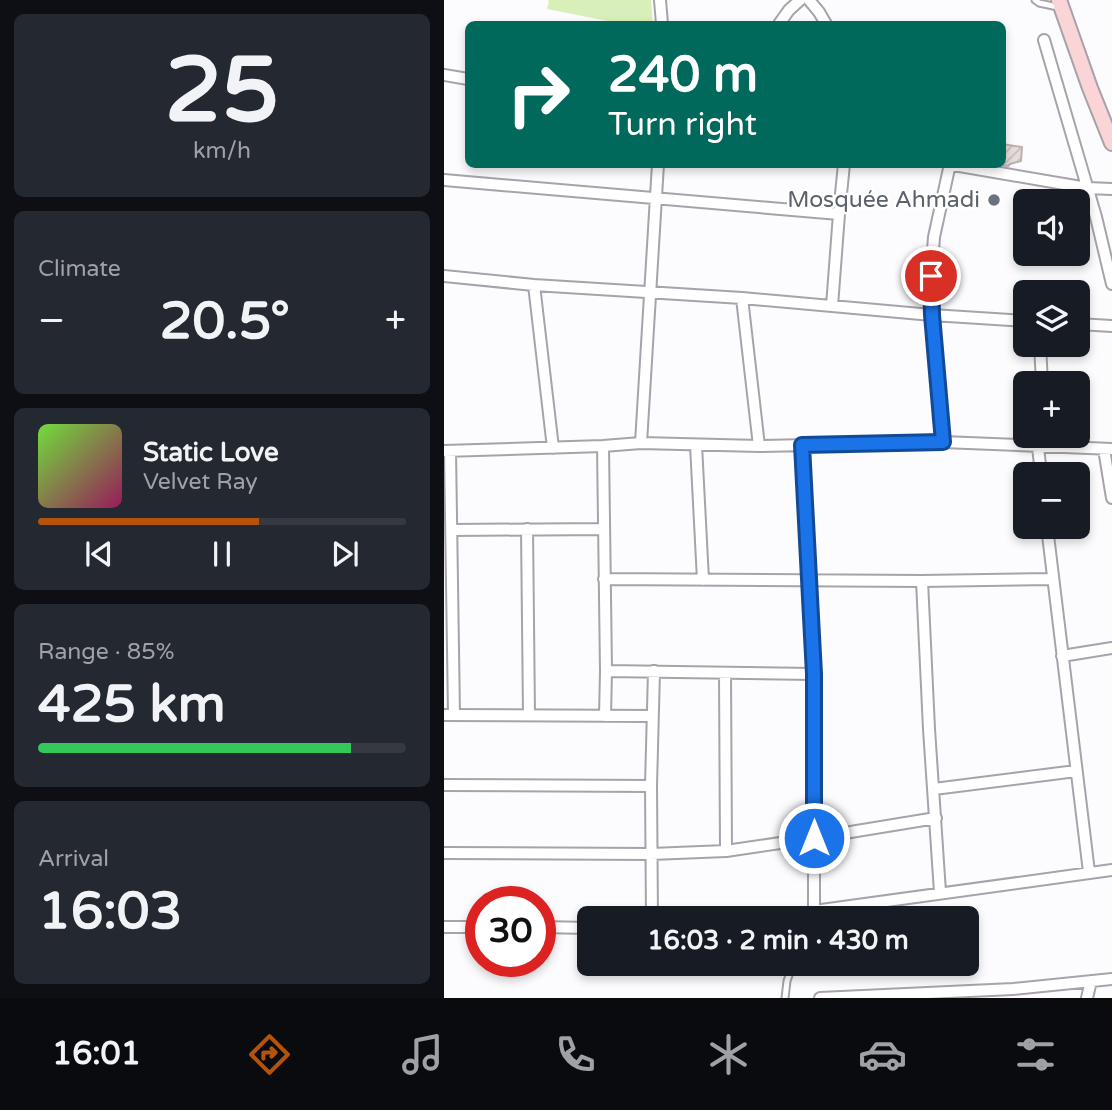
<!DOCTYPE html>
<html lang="en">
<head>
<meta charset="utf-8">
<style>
	body { margin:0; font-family:"Varela Round",sans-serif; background:#242831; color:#f1f3f6; height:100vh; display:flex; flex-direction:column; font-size:26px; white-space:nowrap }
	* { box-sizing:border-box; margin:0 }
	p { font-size:23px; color:#9ea1a6 }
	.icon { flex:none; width:38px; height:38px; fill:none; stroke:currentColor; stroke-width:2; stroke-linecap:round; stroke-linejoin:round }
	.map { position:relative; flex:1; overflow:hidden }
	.panel { display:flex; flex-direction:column; gap:14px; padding:14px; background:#0d0f14; width:444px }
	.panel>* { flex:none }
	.banner { position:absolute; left:21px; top:21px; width:541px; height:147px; border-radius:10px; box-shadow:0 4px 10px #0003; background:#00695c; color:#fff; overflow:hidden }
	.tools { position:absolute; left:569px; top:189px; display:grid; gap:14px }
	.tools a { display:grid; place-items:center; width:77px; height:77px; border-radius:10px; background:#171b24; box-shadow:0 4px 10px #0003; font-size:35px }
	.speed { position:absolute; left:21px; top:886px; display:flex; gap:14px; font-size:35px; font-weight:700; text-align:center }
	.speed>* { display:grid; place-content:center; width:91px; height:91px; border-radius:50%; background:#171b24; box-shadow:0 4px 10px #0003; line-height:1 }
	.speed .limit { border:10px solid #d22; background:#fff; color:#111 }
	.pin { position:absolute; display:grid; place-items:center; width:60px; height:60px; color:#fff; margin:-30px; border:4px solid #fff; border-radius:50%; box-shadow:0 2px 7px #0007 }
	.me { position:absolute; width:77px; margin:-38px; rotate:0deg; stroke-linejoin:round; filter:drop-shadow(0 0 5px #0008) }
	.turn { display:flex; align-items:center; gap:24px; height:147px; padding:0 28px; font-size:32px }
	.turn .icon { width:91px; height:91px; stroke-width:2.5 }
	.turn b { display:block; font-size:49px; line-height:60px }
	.big { font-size:52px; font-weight:800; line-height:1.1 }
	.panel .card { flex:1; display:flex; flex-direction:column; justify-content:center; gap:10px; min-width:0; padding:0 24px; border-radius:10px; background:#242831 }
	.panel .dial { align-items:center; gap:0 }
	.dial b { font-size:91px; line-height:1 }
	.song { display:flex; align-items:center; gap:21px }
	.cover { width:84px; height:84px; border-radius:10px; background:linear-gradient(135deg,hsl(100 70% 55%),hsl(330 70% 35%)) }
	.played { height:7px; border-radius:4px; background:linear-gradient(90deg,#b45309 60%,#363941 60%) }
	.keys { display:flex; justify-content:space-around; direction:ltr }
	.heat { display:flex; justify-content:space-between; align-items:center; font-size:38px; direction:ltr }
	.charge { height:10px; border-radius:5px; background:linear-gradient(90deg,#34c759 85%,#363941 0) }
	.trip { position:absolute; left:133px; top:906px; width:402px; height:70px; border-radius:10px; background:#171b24; box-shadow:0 4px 10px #0003; font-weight:800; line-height:70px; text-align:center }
	.menu { display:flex; height:112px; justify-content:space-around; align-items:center; background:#090b0e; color:#9ea1a6 }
	.menu .icon { width:49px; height:49px }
	.menu .active { color:#b45309 }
	.menu b { font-size:32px; color:#f1f3f6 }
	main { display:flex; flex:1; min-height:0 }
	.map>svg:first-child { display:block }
	.pitch { fill:#d9efb9 }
	.building { fill:url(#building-hatch); stroke:#bcb3b1; stroke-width:2 }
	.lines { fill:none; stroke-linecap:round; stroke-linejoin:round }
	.service-casing { stroke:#a6a3aa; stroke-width:9 }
	.minor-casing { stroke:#a6a3aa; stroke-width:14 }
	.secondary-casing { stroke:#a6a3aa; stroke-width:18 }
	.service { stroke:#fff; stroke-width:5 }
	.minor { stroke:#fff; stroke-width:10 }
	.secondary { stroke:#fad4d6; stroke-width:14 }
	.route-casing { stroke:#114b97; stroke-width:18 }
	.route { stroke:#1a73e8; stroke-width:12 }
	.worship-dot { fill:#6b7280; stroke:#fff; stroke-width:2.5 }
	.labels { text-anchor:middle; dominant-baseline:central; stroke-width:5; stroke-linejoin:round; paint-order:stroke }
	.worship-label { font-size:23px; fill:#5b616d; stroke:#fff; text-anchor:end }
</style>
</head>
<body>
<main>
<section class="panel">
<div class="card dial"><b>25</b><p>km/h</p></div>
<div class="card"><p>Climate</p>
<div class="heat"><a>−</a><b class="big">20.5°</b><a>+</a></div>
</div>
<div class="card">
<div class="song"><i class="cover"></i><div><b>Static Love</b><p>Velvet Ray</p></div></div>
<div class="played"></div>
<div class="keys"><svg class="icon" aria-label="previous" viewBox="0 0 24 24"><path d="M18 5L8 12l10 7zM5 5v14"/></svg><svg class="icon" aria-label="pause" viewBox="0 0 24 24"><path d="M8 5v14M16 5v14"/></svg><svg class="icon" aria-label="next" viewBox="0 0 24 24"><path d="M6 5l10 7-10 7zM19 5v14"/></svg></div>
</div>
<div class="card"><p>Range · 85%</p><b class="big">425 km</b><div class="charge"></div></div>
<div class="card"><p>Arrival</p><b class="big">16:03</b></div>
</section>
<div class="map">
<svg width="668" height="998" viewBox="0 0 668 998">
	<defs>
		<pattern id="building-hatch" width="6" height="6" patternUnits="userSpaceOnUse" patternTransform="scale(1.75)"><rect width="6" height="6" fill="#e6dddb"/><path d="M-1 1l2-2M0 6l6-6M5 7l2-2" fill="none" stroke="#c6bebd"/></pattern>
	</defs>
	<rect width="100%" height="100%" fill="#fcfbfe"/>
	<path class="pitch" d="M 103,0 L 207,0 L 209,24 L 179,24 L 103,9 L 105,1 Z"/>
	<path class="building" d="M 558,144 L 578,147 L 577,161 L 566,164 L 564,166 L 558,165 Z"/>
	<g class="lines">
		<g class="service-casing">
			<path id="service" d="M 591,0 L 595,3 L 614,7
				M 341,998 L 343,981 L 349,964"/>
		</g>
		<g class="minor-casing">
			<path id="minor" d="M 216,0 L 218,24
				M 365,0 L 375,12 L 382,24
				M 335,24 L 345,10 L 356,0
				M 600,40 L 652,217 L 668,284
				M 0,75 L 24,79
				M 504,164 L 643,188 L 668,189
				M 0,180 L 395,214
				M 0,276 L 90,285
				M 298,298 L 315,446
				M 388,306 L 395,214 L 400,164
				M 634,324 L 668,326
				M 596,345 L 598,383
				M 499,442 L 488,315 L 487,276 L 490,237 L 506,164
				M 197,443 L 214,164
				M 252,445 L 259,580
				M 358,445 L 370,674 L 370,911
				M 159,446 L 162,671 L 161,716
				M 594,447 L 597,474
				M 109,448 L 90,285 L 298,298 L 488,315 L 581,321
				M 660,449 L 668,498
				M 0,451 L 159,446 L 197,443 L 315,446 L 499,442 L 668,449
				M 6,451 L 10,715
				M 603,527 L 645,872
				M 83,529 L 85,715
				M 8,530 L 160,529
				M 160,579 L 478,581 L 608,579
				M 478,581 L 485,729 L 496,892
				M 618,656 L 668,648
				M 162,671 L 370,674
				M 281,673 L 282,851 L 370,838 L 492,818
				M 0,715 L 208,716
				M 0,785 L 207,786
				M 490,789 L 632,771
				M 0,853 L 207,854 L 282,851
				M 208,919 L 207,786 L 210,671
				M 330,919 L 370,911 L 668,870
				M 0,927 L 37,927
				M 96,927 L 145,928
				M 376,998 L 569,989 L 668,979
				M 643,998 L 647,981"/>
		</g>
		<g class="secondary-casing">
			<path id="secondary" d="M 615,0 L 646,88 L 668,143"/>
		</g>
		<use href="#service" class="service"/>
		<use href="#minor" class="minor"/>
		<use href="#secondary" class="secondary"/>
	</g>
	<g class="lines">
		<g class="route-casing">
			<path id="route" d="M 370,838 L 370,674 L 358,445 L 499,442 L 488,315 L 487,276"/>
		</g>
		<use href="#route" class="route"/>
	</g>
	<circle class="worship-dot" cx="550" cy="200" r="7"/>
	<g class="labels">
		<g class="worship-label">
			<text x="536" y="200">Mosquée Ahmadi</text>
		</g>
	</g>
</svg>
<div class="tools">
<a><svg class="icon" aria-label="sound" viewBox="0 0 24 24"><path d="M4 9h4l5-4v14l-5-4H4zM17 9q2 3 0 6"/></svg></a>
<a><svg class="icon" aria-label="layers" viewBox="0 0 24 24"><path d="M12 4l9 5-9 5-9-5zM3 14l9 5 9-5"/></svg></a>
<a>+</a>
<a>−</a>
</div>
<div class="speed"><div class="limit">30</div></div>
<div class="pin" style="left:487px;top:276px;background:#d93025"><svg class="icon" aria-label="arrive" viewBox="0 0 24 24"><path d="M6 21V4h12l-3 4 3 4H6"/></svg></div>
<svg class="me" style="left:370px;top:838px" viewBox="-20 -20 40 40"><circle r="17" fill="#1a73e8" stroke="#fff" stroke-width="3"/><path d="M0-11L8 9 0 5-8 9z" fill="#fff"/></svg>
<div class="trip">16:03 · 2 min · 430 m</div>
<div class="banner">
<div class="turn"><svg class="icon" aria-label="right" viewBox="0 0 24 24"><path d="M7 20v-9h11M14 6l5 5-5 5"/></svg><div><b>240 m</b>Turn right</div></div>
</div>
</div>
</main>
<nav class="menu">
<b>16:01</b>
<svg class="icon active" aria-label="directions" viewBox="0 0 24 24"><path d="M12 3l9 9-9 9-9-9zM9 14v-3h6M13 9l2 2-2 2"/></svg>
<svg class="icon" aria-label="music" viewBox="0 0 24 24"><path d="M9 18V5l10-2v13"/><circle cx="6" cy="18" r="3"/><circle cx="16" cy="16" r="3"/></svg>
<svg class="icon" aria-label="phone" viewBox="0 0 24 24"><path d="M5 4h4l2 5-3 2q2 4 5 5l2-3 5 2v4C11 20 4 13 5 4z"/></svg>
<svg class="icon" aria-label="climate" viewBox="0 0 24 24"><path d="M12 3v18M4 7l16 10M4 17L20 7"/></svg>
<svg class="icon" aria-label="car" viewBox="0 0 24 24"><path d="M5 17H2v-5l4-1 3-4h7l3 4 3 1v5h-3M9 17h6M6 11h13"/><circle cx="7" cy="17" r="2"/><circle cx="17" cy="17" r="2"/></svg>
<svg class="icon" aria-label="filters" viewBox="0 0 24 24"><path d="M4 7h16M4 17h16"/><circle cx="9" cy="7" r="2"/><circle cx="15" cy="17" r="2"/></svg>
</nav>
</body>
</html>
